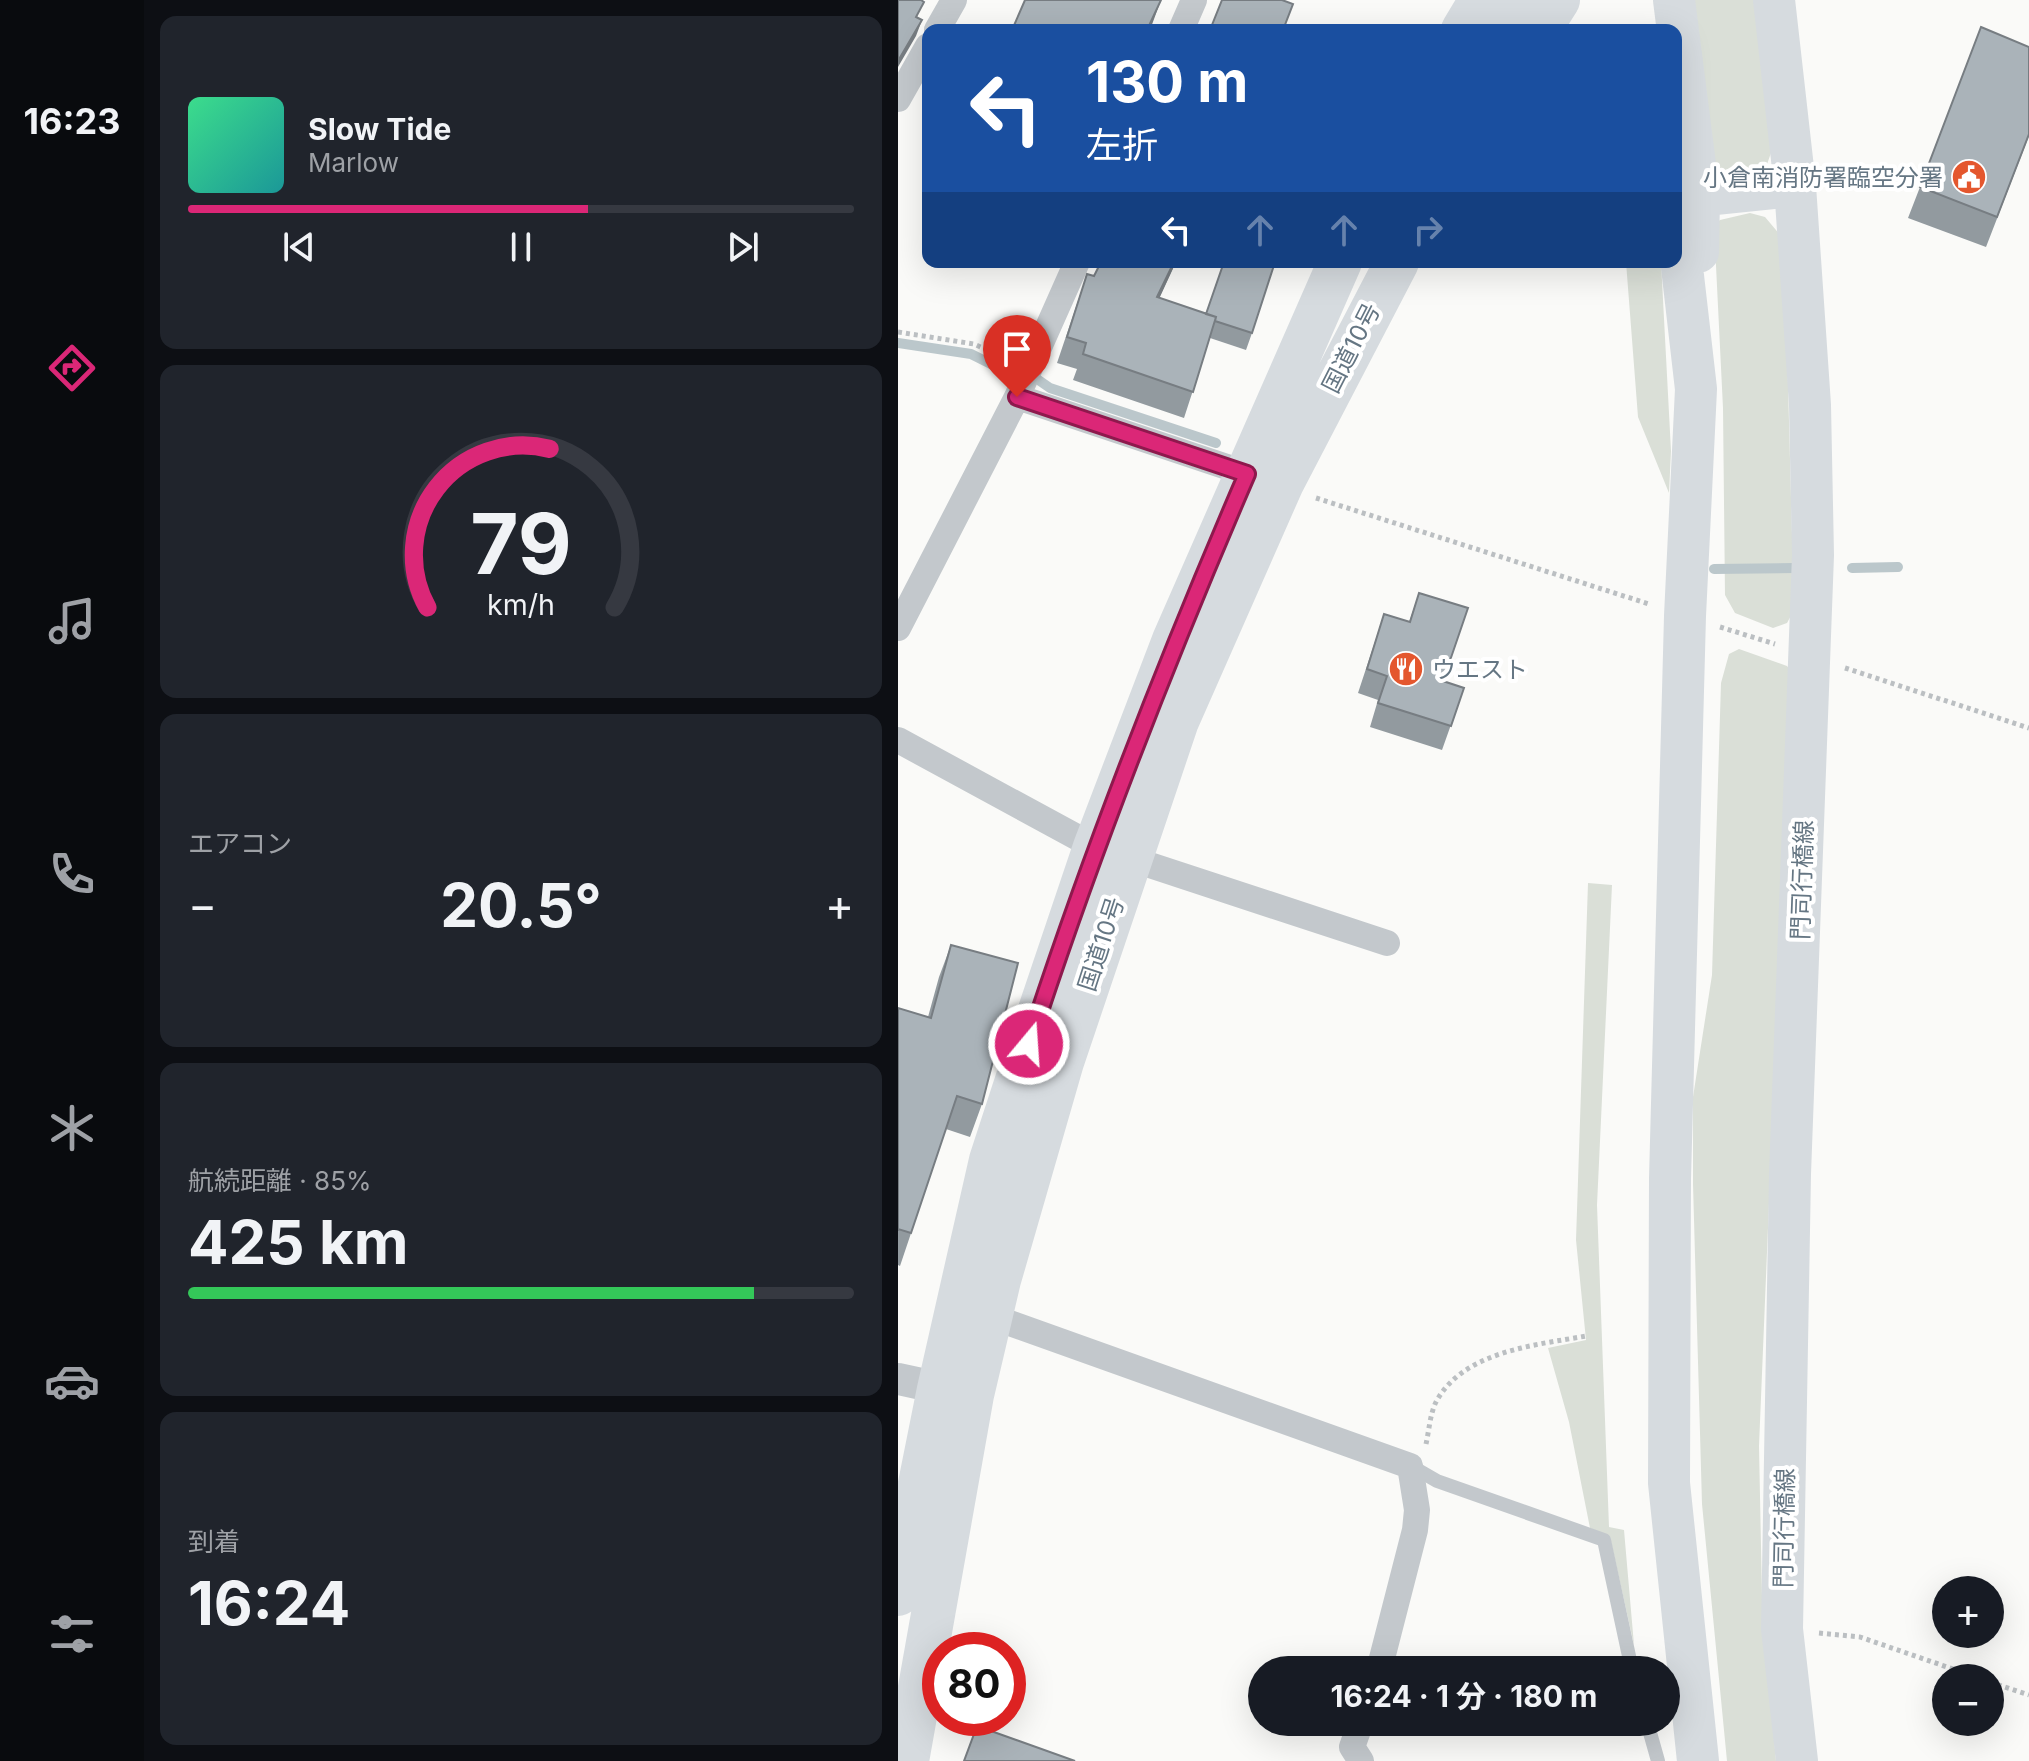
<!DOCTYPE html>
<html lang="ja">
<head>
<meta charset="utf-8">
<style>
	body { margin:0; font-family:Inter,"Noto Sans JP",sans-serif; background:#20242c; color:#f1f3f6; height:100vh; display:flex; flex-direction:column; font-size:30px; white-space:nowrap }
	* { box-sizing:border-box; margin:0 }
	p { font-size:26px; color:#9ea1a6 }
	.icon { flex:none; width:44px; height:44px; fill:none; stroke:currentColor; stroke-width:2; stroke-linecap:round; stroke-linejoin:round }
	.map { position:relative; flex:1; overflow:hidden }
	.sheet { display:flex; flex-direction:column; gap:16px; padding:16px; background:#0d0f14; width:754px }
	.sheet>* { flex:none }
	.hud { position:absolute; left:24px; top:24px; width:760px; height:244px; border-radius:16px; box-shadow:0 8px 32px #0002; background:#1a4fa0; color:#fff; overflow:hidden }
	.tools { position:absolute; left:1034px; top:1576px; display:grid; gap:16px }
	.tools a { display:grid; place-items:center; width:72px; height:72px; border-radius:50%; background:#171b24; box-shadow:0 8px 32px #0002; font-size:40px }
	.speed { position:absolute; left:24px; top:1632px; display:flex; gap:16px; font-size:40px; font-weight:700; text-align:center }
	.speed>* { display:grid; place-content:center; width:104px; height:104px; border-radius:50%; background:#171b24; box-shadow:0 8px 32px #0002; line-height:1 }
	.speed .limit { border:12px solid #d22; background:#fff; color:#111 }
	.pin { position:absolute; display:grid; place-items:center; width:68px; height:68px; color:#fff; margin:-82px -34px; border-radius:50% 50% 50% 0; rotate:-45deg; box-shadow:0 0 8px #0007 }
	.pin .icon { rotate:45deg }
	.me { position:absolute; width:88px; margin:-44px; rotate:18deg; stroke-linejoin:round; filter:drop-shadow(0 0 6px #0008) }
	.turn { display:flex; align-items:center; gap:28px; height:168px; padding:0 32px; font-size:36px }
	.turn .icon { width:104px; height:104px; stroke-width:2.5 }
	.turn b { display:block; font-size:56px; line-height:68px }
	.lanes { display:flex; align-items:center; height:76px; padding:0 32px; background:#0003; justify-content:center; gap:40px; direction:ltr }
	.lanes .off { opacity:.35 }
	.big { font-size:60px; font-weight:700; line-height:1.1 }
	.sheet .card { flex:1; display:flex; flex-direction:column; justify-content:center; gap:12px; min-width:0; padding:0 28px; border-radius:16px; background:#20242c }
	.sheet .dial { align-items:center; gap:0 }
	.dial svg { height:208px; overflow:visible; fill:none; stroke:#363941; stroke-width:7; stroke-linecap:round; text-anchor:middle }
	.dial text { fill:#f1f3f6; stroke:none }
	.song { display:flex; align-items:center; gap:24px }
	.cover { width:96px; height:96px; border-radius:12px; background:linear-gradient(135deg,hsl(150 70% 55%),hsl(180 70% 35%)) }
	.played { height:8px; border-radius:4px; background:linear-gradient(90deg,#db2777 60%,#363941 60%) }
	.keys { display:flex; justify-content:space-around; direction:ltr }
	.heat { display:flex; justify-content:space-between; align-items:center; font-size:44px; direction:ltr }
	.charge { height:12px; border-radius:6px; background:linear-gradient(90deg,#34c759 85%,#363941 0) }
	.trip { position:absolute; left:350px; top:1656px; width:432px; height:80px; border-radius:40px; background:#171b24; box-shadow:0 8px 32px #0002; font-weight:700; line-height:80px; text-align:center }
	main { display:flex; flex:1; min-height:0 }
	.tab-bar { display:flex; flex-direction:column; width:144px; justify-content:space-around; align-items:center; background:#090b0e; color:#9ea1a6 }
	.tab-bar .icon { width:56px; height:56px }
	.tab-bar .on { color:#db2777 }
	.tab-bar b { font-size:36px; color:#f1f3f6 }
	.map>svg:first-child { display:block }
	.green { fill:#dadfd7 }
	.lines { fill:none; stroke-linecap:round; stroke-linejoin:round }
	.stream { stroke:#bbc7cb; stroke-width:10 }
	.path { stroke:#bbbfc2; stroke-width:5; stroke-dasharray:4 4; stroke-linecap:butt }
	.service { stroke:#c3c8cc; stroke-width:14 }
	.minor { stroke:#c3c8cc; stroke-width:26 }
	.tertiary { stroke:#c3c8cc; stroke-width:32 }
	.primary { stroke:#d6dbdf; stroke-width:42 }
	.trunk { stroke:#d6dbdf; stroke-width:44 }
	.wall { fill:#929a9f }
	.shaded-wall { fill:#777d82 }
	.building { fill:#aab3b9; stroke:#777d82; stroke-width:2 }
	.route-casing { stroke:#8e194d; stroke-width:20 }
	.route { stroke:#db2777; stroke-width:14 }
	.labels { text-anchor:middle; dominant-baseline:central; stroke-width:8; stroke-linejoin:round; paint-order:stroke }
	.poi-label { font-size:24px; fill:#657683; stroke:#fff; text-anchor:end }
	.street-label { font-size:24px; fill:#657683; stroke:#fff }
</style>
</head>
<body>
<main>
<nav class="tab-bar">
<b>16:23</b>
<svg class="icon on" aria-label="directions" viewBox="0 0 24 24"><path d="M12 3l9 9-9 9-9-9zM9 14v-3h6M13 9l2 2-2 2"/></svg>
<svg class="icon" aria-label="music" viewBox="0 0 24 24"><path d="M9 18V5l10-2v13"/><circle cx="6" cy="18" r="3"/><circle cx="16" cy="16" r="3"/></svg>
<svg class="icon" aria-label="phone" viewBox="0 0 24 24"><path d="M5 4h4l2 5-3 2q2 4 5 5l2-3 5 2v4C11 20 4 13 5 4z"/></svg>
<svg class="icon" aria-label="climate" viewBox="0 0 24 24"><path d="M12 3v18M4 7l16 10M4 17L20 7"/></svg>
<svg class="icon" aria-label="car" viewBox="0 0 24 24"><path d="M5 17H2v-5l4-1 3-4h7l3 4 3 1v5h-3M9 17h6M6 11h13"/><circle cx="7" cy="17" r="2"/><circle cx="17" cy="17" r="2"/></svg>
<svg class="icon" aria-label="filters" viewBox="0 0 24 24"><path d="M4 7h16M4 17h16"/><circle cx="9" cy="7" r="2"/><circle cx="15" cy="17" r="2"/></svg>
</nav>
<section class="sheet">
<div class="card">
<div class="song"><i class="cover"></i><div><b>Slow Tide</b><p>Marlow</p></div></div>
<div class="played"></div>
<div class="keys"><svg class="icon" aria-label="previous" viewBox="0 0 24 24"><path d="M18 5L8 12l10 7zM5 5v14"/></svg><svg class="icon" aria-label="pause" viewBox="0 0 24 24"><path d="M8 5v14M16 5v14"/></svg><svg class="icon" aria-label="next" viewBox="0 0 24 24"><path d="M6 5l10 7-10 7zM19 5v14"/></svg></div>
</div>
<div class="card dial"><svg viewBox="0 0 100 80">
<path d="M14 69A42 42 0 1 1 86 69"/>
<path d="M14 69A42 42 0 0 1 61 8" stroke="#db2777"/>
<text x="50" y="56" font-size="32" font-weight="700">79</text>
<text x="50" y="72" font-size="11">km/h</text>
</svg></div>
<div class="card"><p>エアコン</p>
<div class="heat"><a>−</a><b class="big">20.5°</b><a>+</a></div>
</div>
<div class="card"><p>航続距離 · 85%</p><b class="big">425 km</b><div class="charge"></div></div>
<div class="card"><p>到着</p><b class="big">16:24</b></div>
</section>
<div class="map">
<svg width="1131" height="1761" viewBox="0 0 1131 1761">
	<rect width="100%" height="100%" fill="#fafaf8"/>
	<path class="green" d="M 789,0 L 856,0 L 875,147 L 866,173 L 822,176 L 812,166 Z
		M 852,213 L 867,217 L 883,236 L 888,308 L 896,610 L 889,623 L 875,628 L 837,613 L 827,595 L 825,408 L 816,225 L 822,220 Z
		M 728,262 L 763,262 L 773,451 L 771,493 L 740,417 Z
		M 841,649 L 889,666 L 893,671 L 861,1446 L 864,1596 L 878,1761 L 829,1761 L 804,1504 L 795,1184 L 795,1097 L 814,975 L 823,683 L 831,654 Z
		M 690,883 L 714,885 L 699,1205 L 711,1527 L 726,1530 L 736,1645 L 712,1537 L 692,1528 L 671,1422 L 650,1348 L 688,1340 L 678,1240 Z"/>
	<g class="lines">
		<path class="stream" d="M 0,343 L 73,354 L 107,371
			M 139,379 L 152,388 L 318,443
			M 954,568 L 1000,567
			M 816,569 L 896,568"/>
		<path class="path" d="M 0,332 L 76,344 L 107,358
			M 418,498 L 751,604
			M 822,627 L 877,644
			M 947,668 L 1131,728
			M 528,1444 C 531,1431 532,1414 538,1402 C 565,1351 638,1345 688,1336
			M 921,1633 L 962,1637 L 1081,1678
			M 1092,1682 L 1131,1695"/>
		<path class="service" d="M 513,1466 L 539,1481 L 706,1540 L 734,1670
			M 749,1722 L 760,1761"/>
		<path class="minor" d="M 39,30 L 56,0
			M 283,30 L 296,0
			M 0,99 L 30,46
			M 119,397 L 362,478
			M 0,628 L 119,397 L 179,262
			M 0,740 L 197,847 L 489,943
			M 92,1316 L 512,1466 L 519,1510 L 517,1530 L 481,1670
			M 463,1722 L 454,1747 L 463,1761"/>
		<path class="tertiary" d="M 0,1379 L 60,1392"/>
		<path class="primary" d="M 776,0 L 801,196 L 800,252
			M 876,0 L 897,186 L 912,405 L 915,555 L 892,1174 L 884,1629 L 899,1761
			M 778,198 L 897,186
			M 778,215 L 798,389 L 787,616 L 772,1179 L 771,1483 L 800,1761"/>
		<path class="trunk" d="M 565,30 L 583,0
			M 602,30 L 622,0
			M 641,30 L 660,0
			M 0,1594 L 41,1389 L 93,1160 L 140,1016 L 197,847 L 276,640 L 442,262
			M 9,1761 L 74,1395 L 101,1280 L 164,1062 L 279,721 L 384,483 L 499,262"/>
	</g>
	<path class="wall" d="M 1131,136 L 1088,247 L 1010,218 L 1022,187 Z
		M 203,262 L 278,262 L 261,298 L 354,333 L 348,350 L 312,338 L 286,418 L 175,380 L 179,369 L 159,363 L 189,274 L 196,276 Z
		M 521,593 L 545,681 L 566,688 L 544,750 L 472,727 L 480,700 L 460,693 L 486,614 L 511,622 Z
		M 53,945 L 84,1104 L 72,1137 L 48,1129 L 2,1266 L 0,1265 L 0,1008 L 30,1017 L 41,977 Z"/>
	<path class="shaded-wall" d="M 263,0 L 252,30 L 249,30 Z
		M 24,20 L 18,36 L 0,67 L 0,61 Z
		M 276,262 L 278,262 L 250,323 L 259,297 Z"/>
	<path class="building" d="M 0,0 L 23,0 L 26,2 L 18,17 L 24,20 L 0,61 Z
		M 127,0 L 263,0 L 249,30 L 114,30 Z
		M 324,0 L 384,0 L 395,4 L 385,30 L 386,30 L 312,30 Z
		M 1083,27 L 1131,47 L 1131,134 L 1099,217 L 1022,187 Z
		M 203,262 L 276,262 L 259,297 L 318,317 L 295,392 L 185,354 L 188,343 L 169,337 L 189,274 L 196,276 Z
		M 326,262 L 377,262 L 354,333 L 317,321 L 318,317 L 308,314 Z
		M 521,593 L 570,608 L 545,681 L 566,688 L 553,726 L 480,703 L 489,676 L 469,669 L 486,614 L 512,622 Z
		M 53,945 L 120,963 L 84,1104 L 59,1096 L 13,1233 L 0,1229 L 0,1231 L 0,1008 L 33,1018 Z
		M 79,1726 L 177,1761 L 66,1761 Z"/>
	<g class="lines">
		<g class="route-casing">
			<path id="route" d="M 119,397 L 349,474 C 268,662 194,850 131,1044"/>
		</g>
		<use href="#route" class="route"/>
	</g>
	<defs>
		<g id="civic-disc" transform="scale(1.8)"><circle r="9.5" fill="#e4572e" stroke="#fff"/><path d="M-.6-6.5H3V-4.5H.6V-3L4-1V1h2V6H-6V1h2V-1L-.6-3ZM-1.2 2.5V6h2.4V2.5Z" fill="#fff"/></g>
		<g id="restaurant-disc" transform="scale(1.8)"><circle r="9.5" fill="#e4572e" stroke="#fff"/><path d="M-5-6h1v4h1v-4h1v4h1v-4h1v5L-1.5 .5V6h-2V.5L-5-1ZM5-6V6H3V1.5H1.5Q1.5-4 5-6Z" fill="#fff"/></g>
	</defs>
	<g fill-rule="evenodd">
		<use href="#civic-disc" x="1071" y="177"/>
		<use href="#restaurant-disc" x="508" y="669"/>
	</g>
	<g class="labels">
		<g class="poi-label">
			<text x="1045" y="177">小倉南消防署臨空分署</text>
			<text x="534" y="669" text-anchor="start">ウエスト</text>
		</g>
		<g class="street-label">
			<text transform="translate(453 348) rotate(-63)">国道10号</text>
			<text transform="translate(904 880) rotate(-88)">門司行橋線</text>
			<text transform="translate(203 944) rotate(-72)">国道10号</text>
			<text transform="translate(886 1528) rotate(-89)">門司行橋線</text>
		</g>
	</g>
</svg>
<div class="tools">
<a>+</a>
<a>−</a>
</div>
<div class="speed"><div class="limit">80</div></div>
<div class="pin" style="left:119px;top:397px;background:#d93025"><svg class="icon" aria-label="arrive" viewBox="0 0 24 24"><path d="M6 21V4h12l-3 4 3 4H6"/></svg></div>
<svg class="me" style="left:131px;top:1044px" viewBox="-20 -20 40 40"><circle r="17" fill="#db2777" stroke="#fff" stroke-width="3"/><path d="M0-11L8 9 0 5-8 9z" fill="#fff"/></svg>
<div class="trip">16:24 · 1 分 · 180 m</div>
<div class="hud">
<div class="turn"><svg class="icon" aria-label="left" viewBox="0 0 24 24"><path d="M17 20v-9H6M10 6l-5 5 5 5"/></svg><div><b>130 m</b>左折</div></div>
<div class="lanes"><svg class="icon" aria-label="left" viewBox="0 0 24 24"><path d="M17 20v-9H6M10 6l-5 5 5 5"/></svg><svg class="icon off" aria-label="ahead" viewBox="0 0 24 24"><path d="M12 20V5M6 11l6-6 6 6"/></svg><svg class="icon off" aria-label="ahead" viewBox="0 0 24 24"><path d="M12 20V5M6 11l6-6 6 6"/></svg><svg class="icon off" aria-label="right" viewBox="0 0 24 24"><path d="M7 20v-9h11M14 6l5 5-5 5"/></svg></div>
</div>
</div>
</main>
</body>
</html>
